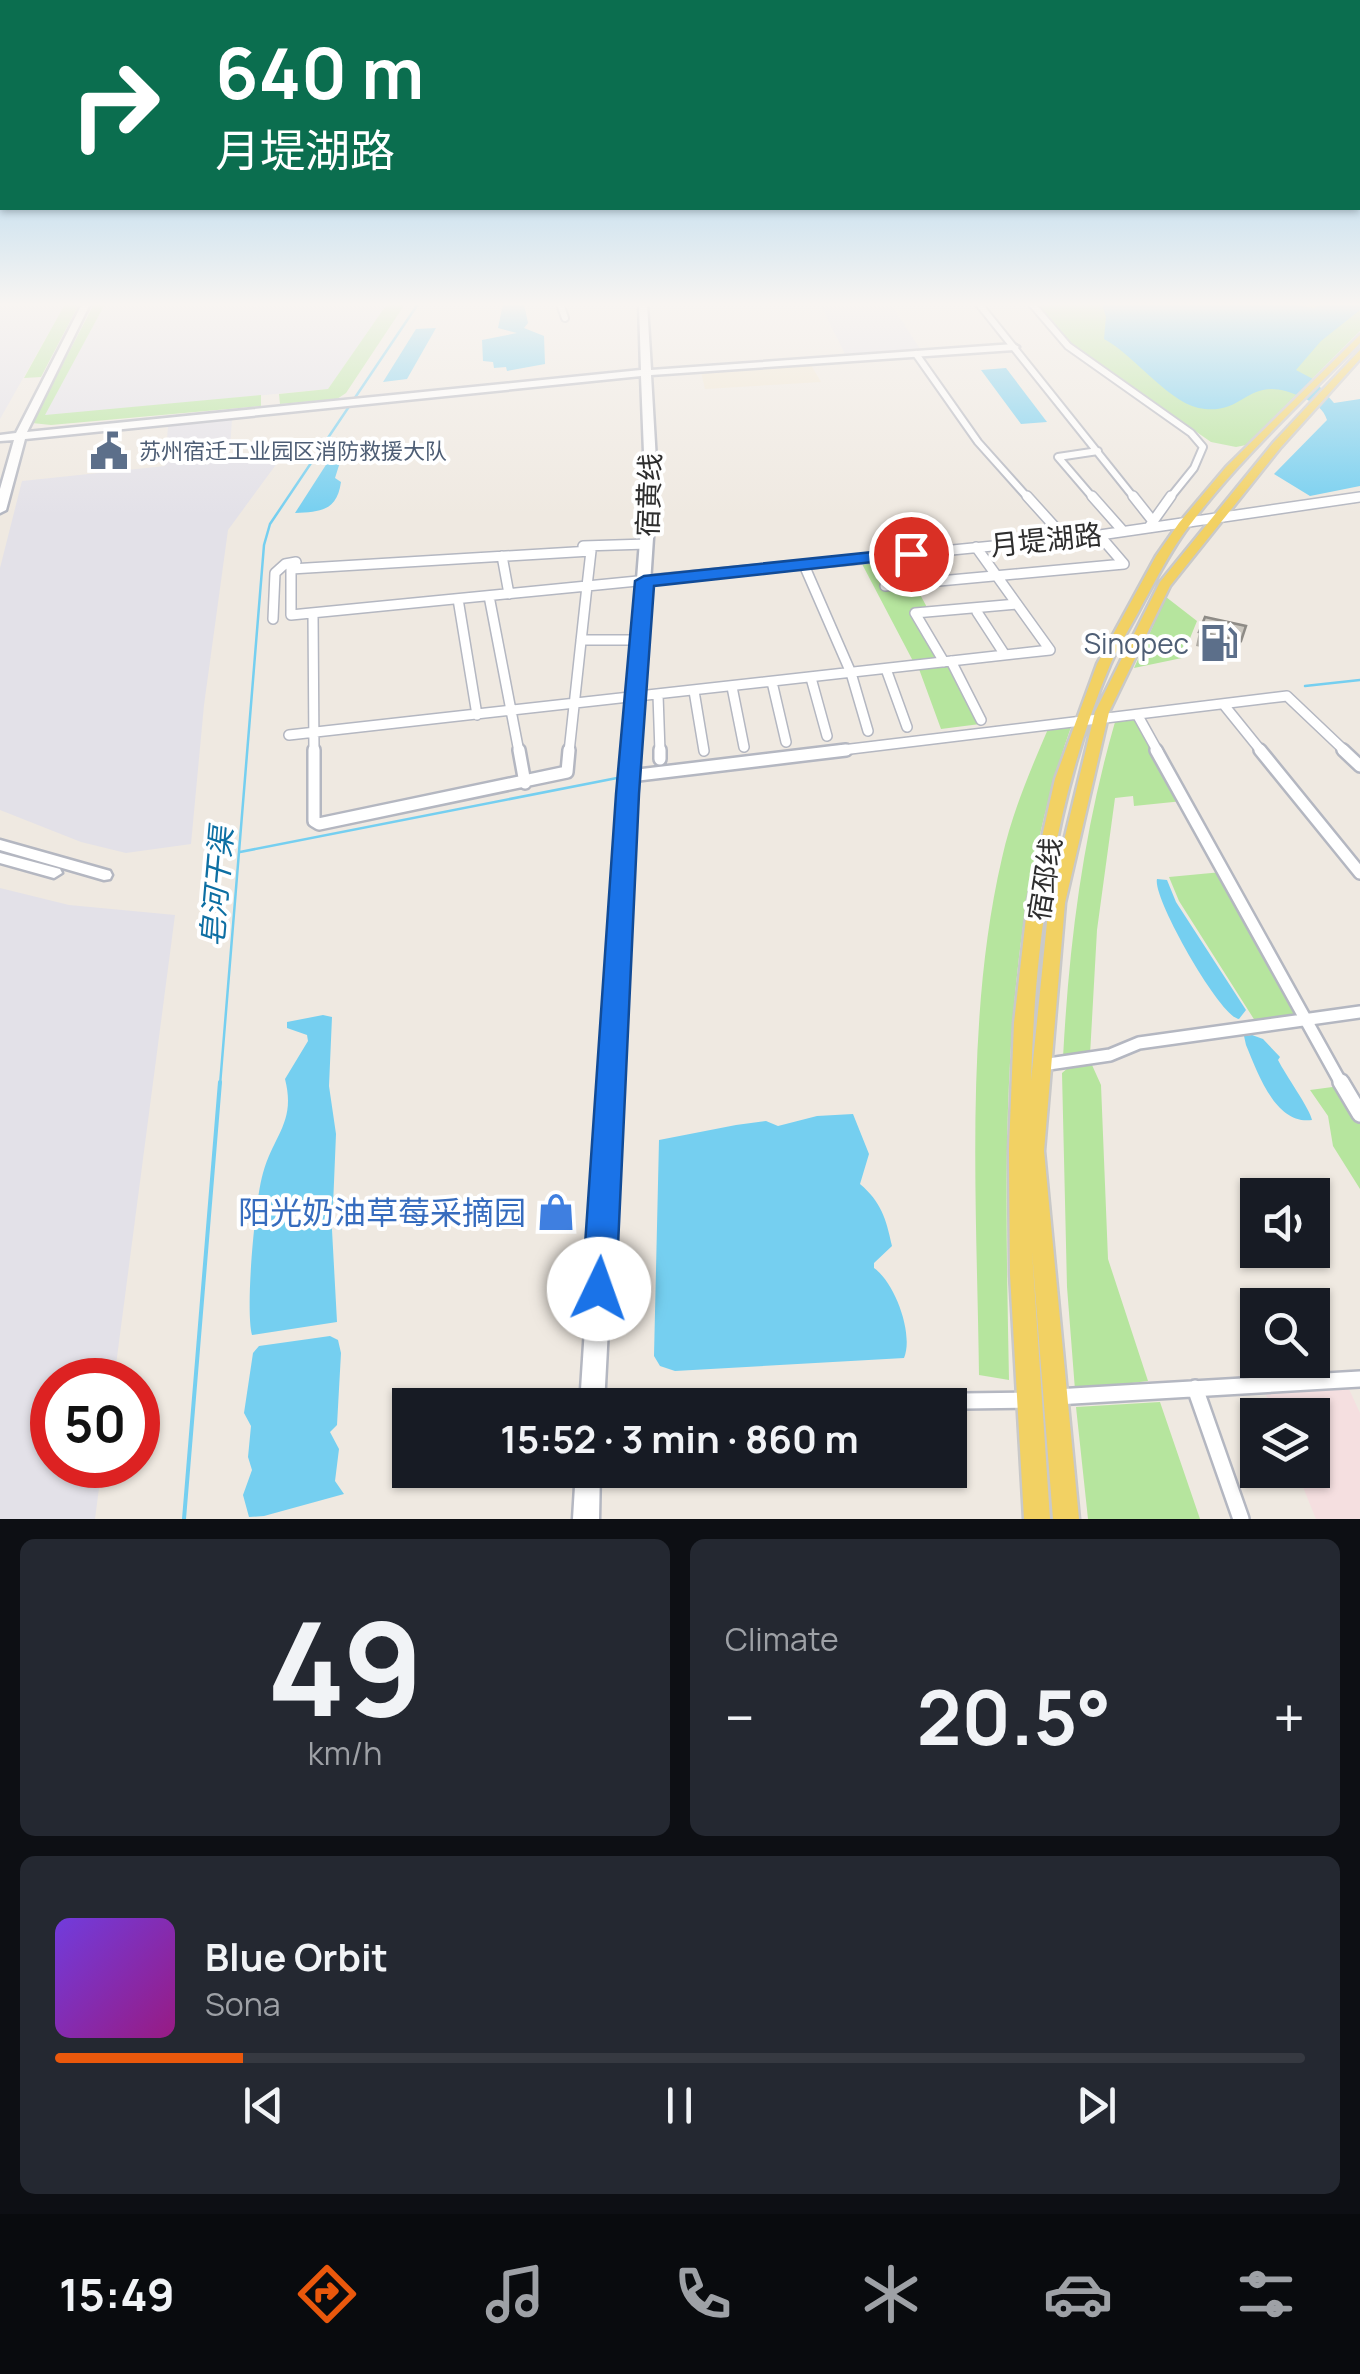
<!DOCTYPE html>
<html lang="en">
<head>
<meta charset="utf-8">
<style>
	body { margin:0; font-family:Manrope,"Noto Sans SC",sans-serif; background:#242831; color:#f1f3f6; height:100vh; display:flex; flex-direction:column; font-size:38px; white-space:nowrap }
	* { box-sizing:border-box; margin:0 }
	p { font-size:32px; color:#9ea1a6 }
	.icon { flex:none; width:55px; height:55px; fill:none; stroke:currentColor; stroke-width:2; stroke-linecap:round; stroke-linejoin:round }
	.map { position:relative; height:1519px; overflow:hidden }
	.details { display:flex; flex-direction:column; gap:20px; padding:20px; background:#0d0f14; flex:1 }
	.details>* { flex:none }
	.hud { position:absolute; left:0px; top:0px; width:1360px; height:210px; box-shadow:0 2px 8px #0004; background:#0b6e4f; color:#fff; overflow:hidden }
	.controls { position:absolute; left:1240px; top:1178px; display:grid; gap:20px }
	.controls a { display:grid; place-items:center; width:90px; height:90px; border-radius:0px; background:#171b24; box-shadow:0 2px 8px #0004; font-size:50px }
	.speed { position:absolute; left:30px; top:1358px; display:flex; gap:20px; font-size:50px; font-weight:700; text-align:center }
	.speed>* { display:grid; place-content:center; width:130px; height:130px; border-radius:50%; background:#171b24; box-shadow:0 2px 8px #0004; line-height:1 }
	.speed .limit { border:15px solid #d22; background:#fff; color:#111 }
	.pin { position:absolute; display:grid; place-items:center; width:85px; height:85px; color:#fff; margin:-42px; border:5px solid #fff; border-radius:50%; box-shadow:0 2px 10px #0007 }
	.me { position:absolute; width:110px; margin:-55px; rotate:3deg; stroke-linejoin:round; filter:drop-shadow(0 0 8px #0008) }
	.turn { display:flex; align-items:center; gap:35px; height:210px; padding:0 50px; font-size:45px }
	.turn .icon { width:130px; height:130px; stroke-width:2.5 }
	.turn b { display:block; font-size:70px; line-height:85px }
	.big { font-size:75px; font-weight:700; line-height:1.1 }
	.details .tile { flex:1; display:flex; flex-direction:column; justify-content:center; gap:15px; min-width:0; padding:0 35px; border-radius:15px; background:#242831 }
	.details .dial { align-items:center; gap:0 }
	.dial b { font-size:130px; line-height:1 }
	.song { display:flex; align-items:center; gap:30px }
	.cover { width:120px; height:120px; border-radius:15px; background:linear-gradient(135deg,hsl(260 70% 55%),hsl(310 70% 35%)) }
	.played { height:10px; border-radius:5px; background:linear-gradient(90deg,#ea580c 15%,#363941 15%) }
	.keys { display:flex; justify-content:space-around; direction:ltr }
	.heat { display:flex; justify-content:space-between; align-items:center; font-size:55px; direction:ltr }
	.details .tiles { flex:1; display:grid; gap:20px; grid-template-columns:1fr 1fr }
	.tile:last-child { grid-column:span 2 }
	.trip { position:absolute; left:392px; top:1388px; width:575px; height:100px; border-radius:0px; background:#171b24; box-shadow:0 2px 8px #0004; font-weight:700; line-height:100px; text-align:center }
	.menu { display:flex; height:160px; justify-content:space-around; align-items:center; background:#090b0e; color:#9ea1a6 }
	.menu .icon { width:70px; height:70px }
	.menu .active { color:#ea580c }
	.menu b { font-size:45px; color:#f1f3f6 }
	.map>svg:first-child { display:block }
	.industrial { fill:#e3e1e8 }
	.education { fill:#f0e6d1 }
	.medical { fill:#f5dfe0 }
	.green { fill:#b6e59e }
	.water { fill:#75cff0 }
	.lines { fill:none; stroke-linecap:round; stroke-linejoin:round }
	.stream-far1 { stroke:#75cff0; stroke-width:2.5 }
	.stream { stroke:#75cff0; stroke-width:4 }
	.street-far3-casing { stroke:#b4b7c1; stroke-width:10 }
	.street-far2-casing { stroke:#b4b7c1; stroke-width:12 }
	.street-far1-casing { stroke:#b4b7c1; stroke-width:16 }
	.street-casing { stroke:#b4b7c1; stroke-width:20 }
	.secondary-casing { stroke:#b4b7c1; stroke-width:5 }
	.primary-casing { stroke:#c9c9c9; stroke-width:5 }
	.street-far3 { stroke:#fff; stroke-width:6 }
	.street-far2 { stroke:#fff; stroke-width:9 }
	.street-far1 { stroke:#fff; stroke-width:11 }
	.street { stroke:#fff; stroke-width:15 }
	.secondary { fill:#fff; fill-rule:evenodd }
	.primary { fill:#f2d163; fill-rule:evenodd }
	.wall { fill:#afaba4 }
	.building { fill:#cbc7bf; stroke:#8e8b86; stroke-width:2.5 }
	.route { fill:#1a73e8; stroke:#114b97; stroke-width:2.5 }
	.labels { text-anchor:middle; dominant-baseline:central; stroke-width:8; stroke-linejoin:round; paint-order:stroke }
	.far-service-label { font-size:22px; fill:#4e5e75; stroke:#fff; text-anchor:start }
	.street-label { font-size:28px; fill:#2e2e2e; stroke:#fff }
	.service-label { font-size:28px; fill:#4e5e75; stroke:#fff; text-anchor:end }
	.water-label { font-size:30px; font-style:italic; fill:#0d6fa3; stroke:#fff }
	.near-shop-label { font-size:32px; fill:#366cbe; stroke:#fff; text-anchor:end }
</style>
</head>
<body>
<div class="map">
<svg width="1360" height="1519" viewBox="0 0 1360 1519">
	<rect width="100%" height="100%" fill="#efe9e1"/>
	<path class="industrial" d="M 0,304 L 65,304 L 0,419 Z
		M 105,304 L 387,304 L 328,389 L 44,416 Z
		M 820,304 L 891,304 L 920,349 L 845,354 Z
		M 232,420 L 229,460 L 283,455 L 228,530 L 204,705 L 191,844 L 126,853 L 81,842 L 0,810 L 0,568 L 22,481 L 165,466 L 168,426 Z
		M 0,888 L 69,905 L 175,915 L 114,1380 L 52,1380 L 52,1465 L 102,1465 L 95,1519 L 0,1519 Z"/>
	<path class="education" d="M 811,365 L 821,382 L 705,389 L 701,372 Z"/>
	<path class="medical" d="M 1349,1389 L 1360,1413 L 1360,1519 L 1316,1519 L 1296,1470 L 1312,1470 L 1312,1415 L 1274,1415 L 1265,1392 Z"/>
	<path class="green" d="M 65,304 L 79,304 L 41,377 L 24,378 Z
		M 94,304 L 105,304 L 45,415 L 261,395 L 261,406 L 51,425 L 32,423 Z
		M 387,304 L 405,304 L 346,393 L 337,399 L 280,404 L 279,394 L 328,389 Z
		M 1036,304 L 1360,304 L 1360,331 L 1246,445 L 1236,447 L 1211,442 L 1071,345 Z
		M 904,557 L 909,565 L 905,567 L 929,611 L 912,612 L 939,659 L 914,663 L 861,562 Z
		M 1166,597 L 1197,621 L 1182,658 L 1134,668 Z
		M 949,665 L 980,724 L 941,729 L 919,669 Z
		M 1137,720 L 1183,801 L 1134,806 L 1133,796 L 1115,798 L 1097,930 L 1090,1055 L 1063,1058 C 1069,944 1083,833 1115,722 Z
		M 1071,727 C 997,935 1005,1162 1009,1380 L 979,1375 C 977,1209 964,1021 1002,858 C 1012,813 1030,771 1048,729 Z
		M 1222,872 L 1300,1018 L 1257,1024 L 1179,901 L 1169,877 Z
		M 1092,1065 L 1101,1085 L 1108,1259 L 1148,1381 L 1075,1390 L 1067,1287 L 1062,1073 L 1069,1067 Z
		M 1340,1086 L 1360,1120 L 1360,1189 L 1333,1146 L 1328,1116 L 1310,1090 Z
		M 1160,1402 L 1200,1519 L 1088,1519 L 1076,1407 Z"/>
	<path class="water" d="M 503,304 L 524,304 L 528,323 L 524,328 L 544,336 L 545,364 L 507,371 L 506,367 L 494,368 L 493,362 L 483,361 L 482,340 L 517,333 L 498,328 Z
		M 1102,304 L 1291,304 L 1314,308 L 1321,304 L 1360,304 L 1360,310 L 1321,341 L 1296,370 L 1313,379 L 1334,403 L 1360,399 L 1360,486 L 1310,496 L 1274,474 L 1327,420 C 1323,408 1316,405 1306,399 C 1248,370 1249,413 1205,409 C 1171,407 1135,355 1104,339 L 1106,317 Z
		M 436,328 L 407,379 L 383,382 L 416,329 Z
		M 1006,368 L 1047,422 L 1021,424 L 981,370 Z
		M 331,457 L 341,459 L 335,478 L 341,482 C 337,510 322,512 295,513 Z
		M 1157,879 L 1167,880 L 1176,902 L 1246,1010 L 1239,1019 C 1220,1017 1152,897 1157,879 Z
		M 323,1015 L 332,1017 L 329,1086 L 336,1134 L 332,1230 L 337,1322 L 252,1335 C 245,1309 255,1200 263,1173 C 274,1134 296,1122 285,1079 L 308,1041 L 307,1035 L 287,1028 L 287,1022 Z
		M 1252,1035 L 1263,1039 L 1280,1057 L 1278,1060 C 1285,1074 1310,1109 1312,1120 C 1275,1125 1258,1073 1246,1045 L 1244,1036 Z
		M 853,1114 L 869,1154 L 860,1184 C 881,1202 886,1218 892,1246 L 874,1263 L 874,1268 C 895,1283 914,1334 904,1358 L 675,1371 L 660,1366 L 654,1356 L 659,1140 L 736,1125 L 766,1121 L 778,1126 L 817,1116 Z
		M 330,1336 L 338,1340 L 341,1353 L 337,1425 L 330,1432 L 339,1449 L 335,1481 L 344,1494 L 264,1516 L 249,1517 L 243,1495 L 252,1470 L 248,1457 L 251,1426 L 244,1413 L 253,1353 L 259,1346 Z"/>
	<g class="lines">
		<path class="stream-far1" d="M 1305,686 L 1360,680
			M 240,852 L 617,778
			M 220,1085 L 264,545 L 270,524 L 418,304"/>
		<path class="stream" d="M 184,1519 L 220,1082"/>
		<g class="street-far3-casing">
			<path id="street-far3" d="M 560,304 L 565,318
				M 979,304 L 1135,499
				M 1032,304 L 1068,346 L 1191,433 L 1203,447 L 1194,468 L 1169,499
				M 916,354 L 978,442 L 1029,499
				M 1094,499 L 1058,457 L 1098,451
				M 1351,499 L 1360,497"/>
		</g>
		<g class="street-far2-casing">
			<path id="street-far2" d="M 1027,496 L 1064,537
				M 1092,496 L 1123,531
				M 1133,496 L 1152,520
				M 1149,527 L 1171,496
				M 583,546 L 647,544
				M 591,551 L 587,586 L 291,615 L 291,569 Z
				M 502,556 L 509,594
				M 804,565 L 851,673 L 868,731
				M 587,586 L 1093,536 L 1360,497
				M 885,586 L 1124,564 L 1100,536 L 1106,535
				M 489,596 L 519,752
				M 458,599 L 477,715
				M 977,612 L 1005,655
				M 313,613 L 314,752
				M 273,619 L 275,573 L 285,564 L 296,562
				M 581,640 L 640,640
				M 951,661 L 981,720
				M 944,662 L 915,613 L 1017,604
				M 886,669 L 907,727
				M 811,678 L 827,736
				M 772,682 L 786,742
				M 732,687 L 744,747
				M 694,691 L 704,751
				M 658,695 L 660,752
				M 1224,705 L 1262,752
				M 1138,716 L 1158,752
				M 289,735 L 1050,650 L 976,547
				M 569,752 L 587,586
				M 826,752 L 1287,696 L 1346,752"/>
		</g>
		<g class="street-far1-casing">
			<path id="street-far1" d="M 314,750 L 314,821 L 319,824 L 567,772 L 569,750
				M 519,750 L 525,783
				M 660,750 L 660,759
				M 1156,750 L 1342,1085
				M 1260,750 L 1360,873
				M 1343,750 L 1360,766
				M 630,776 L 846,750
				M 1042,1065 L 1110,1055 L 1139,1043 L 1360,1012"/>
		</g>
		<g class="street-casing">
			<path id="street" d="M 1341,1082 L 1360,1114
				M 1195,1388 L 1241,1519
				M 1056,1397 L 1360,1379
				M 675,1405 L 1029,1400"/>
		</g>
		<g class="secondary-casing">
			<path id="secondary" d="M 82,304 L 90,304 L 27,432 L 641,370 L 639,304 L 647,304 L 651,370 L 1014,344 L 1019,347 L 1014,350 L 651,375 L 657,478 L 636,794 L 604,1405 L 580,1405 L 620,794 L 645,478 L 641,376 L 25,439 L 6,510 L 0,513 L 0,489 L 14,440 L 0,441 L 0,435 L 16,433 Z
				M 0,840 L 110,871 L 112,875 L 110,879 L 104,880 L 0,850 Z
				M 0,853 L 60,869 L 62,873 L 54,878 L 0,863 Z
				M 576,1470 L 600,1470 L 599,1519 L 573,1519 Z"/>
		</g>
		<g class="primary-casing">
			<path id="primary" d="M 1360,335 L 1360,343 C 1301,403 1239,459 1189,526 C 1170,551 1157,578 1142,605 C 1132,625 1119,644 1110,665 C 1055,796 1035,940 1031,1081 L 1049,903 L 1095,712 L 1160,582 L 1273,443 L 1360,350 L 1360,359 L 1281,447 L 1170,586 L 1109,712 L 1065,903 L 1044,1151 L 1079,1519 L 1053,1519 L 1032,1251 L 1050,1519 L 1024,1519 L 1010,1274 L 1009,1149 L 1014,1023 L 1028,900 L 1055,779 L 1097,664 L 1156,556 L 1179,523 L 1226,467 Z"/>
		</g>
		<use href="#street-far3" class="street-far3"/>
		<use href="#street-far2" class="street-far2"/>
		<use href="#street-far1" class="street-far1"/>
		<use href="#street" class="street"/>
		<use href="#secondary" class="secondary"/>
		<use href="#primary" class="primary"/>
	</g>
	<path class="wall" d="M 1199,632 L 1242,640 L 1237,655 L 1196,646 Z"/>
	<path class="building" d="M 1205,617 L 1246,626 L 1241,641 L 1199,632 Z"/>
	<linearGradient id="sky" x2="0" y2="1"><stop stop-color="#7abfeb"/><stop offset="0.59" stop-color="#f8f5f2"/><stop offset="1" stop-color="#f8f5f2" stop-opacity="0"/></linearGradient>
	<rect width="1360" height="516" fill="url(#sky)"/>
	<path class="route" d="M 911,548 L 918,550 L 918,557 L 654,586 L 639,794 L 616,1289 L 611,1299 L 599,1304 L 587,1299 L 582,1289 L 616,794 L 635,581 L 644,576 Z"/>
	<defs>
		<g id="civic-bare" transform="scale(3)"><path d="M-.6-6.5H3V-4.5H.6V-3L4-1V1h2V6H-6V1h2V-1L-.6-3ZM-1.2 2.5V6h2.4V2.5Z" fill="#5c6f8a" stroke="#fff" stroke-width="2.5" paint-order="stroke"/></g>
		<g id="fuel-bare" transform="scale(3)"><path d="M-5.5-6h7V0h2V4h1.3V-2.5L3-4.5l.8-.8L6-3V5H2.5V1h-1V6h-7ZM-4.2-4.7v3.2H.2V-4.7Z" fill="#5c6f8a" stroke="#fff" stroke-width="2.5" paint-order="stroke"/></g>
		<g id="shop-bare" transform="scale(3)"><path d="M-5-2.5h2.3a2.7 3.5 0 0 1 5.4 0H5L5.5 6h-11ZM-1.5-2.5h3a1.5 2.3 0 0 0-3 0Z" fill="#3f7fe0" stroke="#fff" stroke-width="2.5" paint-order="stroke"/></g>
	</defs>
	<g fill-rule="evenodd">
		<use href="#civic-bare" x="109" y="451"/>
		<use href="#fuel-bare" x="1219" y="643"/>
		<use href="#shop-bare" x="556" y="1212"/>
	</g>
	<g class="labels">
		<g class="far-service-label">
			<text x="139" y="451">苏州宿迁工业园区消防救援大队</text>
		</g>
		<g class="street-label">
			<text transform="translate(648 495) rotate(-88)">宿黄线</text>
			<text transform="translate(1046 539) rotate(-6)">月堤湖路</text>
			<text transform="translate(1044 879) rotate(-81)">宿邳线</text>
		</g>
		<g class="service-label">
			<text x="1189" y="643">Sinopec</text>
		</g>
		<g class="water-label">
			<text transform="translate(216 887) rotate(-85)">皂河干渠</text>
		</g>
		<g class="near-shop-label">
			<text x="526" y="1212">阳光奶油草莓采摘园</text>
		</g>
	</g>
</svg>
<div class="controls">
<a><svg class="icon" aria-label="sound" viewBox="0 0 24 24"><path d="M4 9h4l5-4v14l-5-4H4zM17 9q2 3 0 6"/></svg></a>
<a><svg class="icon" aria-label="search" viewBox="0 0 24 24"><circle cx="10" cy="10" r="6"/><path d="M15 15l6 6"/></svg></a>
<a><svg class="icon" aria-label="layers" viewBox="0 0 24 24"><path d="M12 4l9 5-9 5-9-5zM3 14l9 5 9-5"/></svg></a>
</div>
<div class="speed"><div class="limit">50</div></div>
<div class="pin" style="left:911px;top:554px;background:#d93025"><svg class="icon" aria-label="arrive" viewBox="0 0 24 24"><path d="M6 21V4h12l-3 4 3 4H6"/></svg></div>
<svg class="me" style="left:599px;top:1289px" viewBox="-20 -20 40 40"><circle r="19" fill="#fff"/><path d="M0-13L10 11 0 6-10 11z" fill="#1a73e8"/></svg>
<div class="trip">15:52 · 3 min · 860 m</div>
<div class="hud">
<div class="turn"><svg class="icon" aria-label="right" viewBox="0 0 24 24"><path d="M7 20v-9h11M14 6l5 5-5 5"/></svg><div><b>640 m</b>月堤湖路</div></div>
</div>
</div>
<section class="details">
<div class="tiles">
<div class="tile dial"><b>49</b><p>km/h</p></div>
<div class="tile"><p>Climate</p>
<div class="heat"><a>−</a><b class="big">20.5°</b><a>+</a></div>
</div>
<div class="tile">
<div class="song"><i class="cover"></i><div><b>Blue Orbit</b><p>Sona</p></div></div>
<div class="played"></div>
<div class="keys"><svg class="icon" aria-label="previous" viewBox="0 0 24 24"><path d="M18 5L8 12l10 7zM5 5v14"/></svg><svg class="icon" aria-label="pause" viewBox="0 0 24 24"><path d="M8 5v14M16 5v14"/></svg><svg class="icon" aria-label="next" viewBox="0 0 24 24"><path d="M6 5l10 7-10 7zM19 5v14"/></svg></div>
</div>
</div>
</section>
<nav class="menu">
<b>15:49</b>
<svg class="icon active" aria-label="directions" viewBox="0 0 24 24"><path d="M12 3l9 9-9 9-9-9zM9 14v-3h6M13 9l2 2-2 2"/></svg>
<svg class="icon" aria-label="music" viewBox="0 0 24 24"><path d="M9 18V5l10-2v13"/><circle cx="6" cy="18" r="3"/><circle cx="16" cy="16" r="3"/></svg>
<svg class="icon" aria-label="phone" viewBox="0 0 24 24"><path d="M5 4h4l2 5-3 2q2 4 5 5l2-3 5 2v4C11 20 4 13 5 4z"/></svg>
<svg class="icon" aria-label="climate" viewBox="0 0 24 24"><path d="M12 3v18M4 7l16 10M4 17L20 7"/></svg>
<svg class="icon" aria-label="car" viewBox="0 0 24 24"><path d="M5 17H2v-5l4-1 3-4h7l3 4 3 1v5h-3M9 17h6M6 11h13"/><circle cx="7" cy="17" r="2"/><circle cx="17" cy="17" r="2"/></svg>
<svg class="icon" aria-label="filters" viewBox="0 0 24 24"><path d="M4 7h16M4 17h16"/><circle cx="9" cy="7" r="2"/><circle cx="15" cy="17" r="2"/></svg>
</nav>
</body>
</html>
